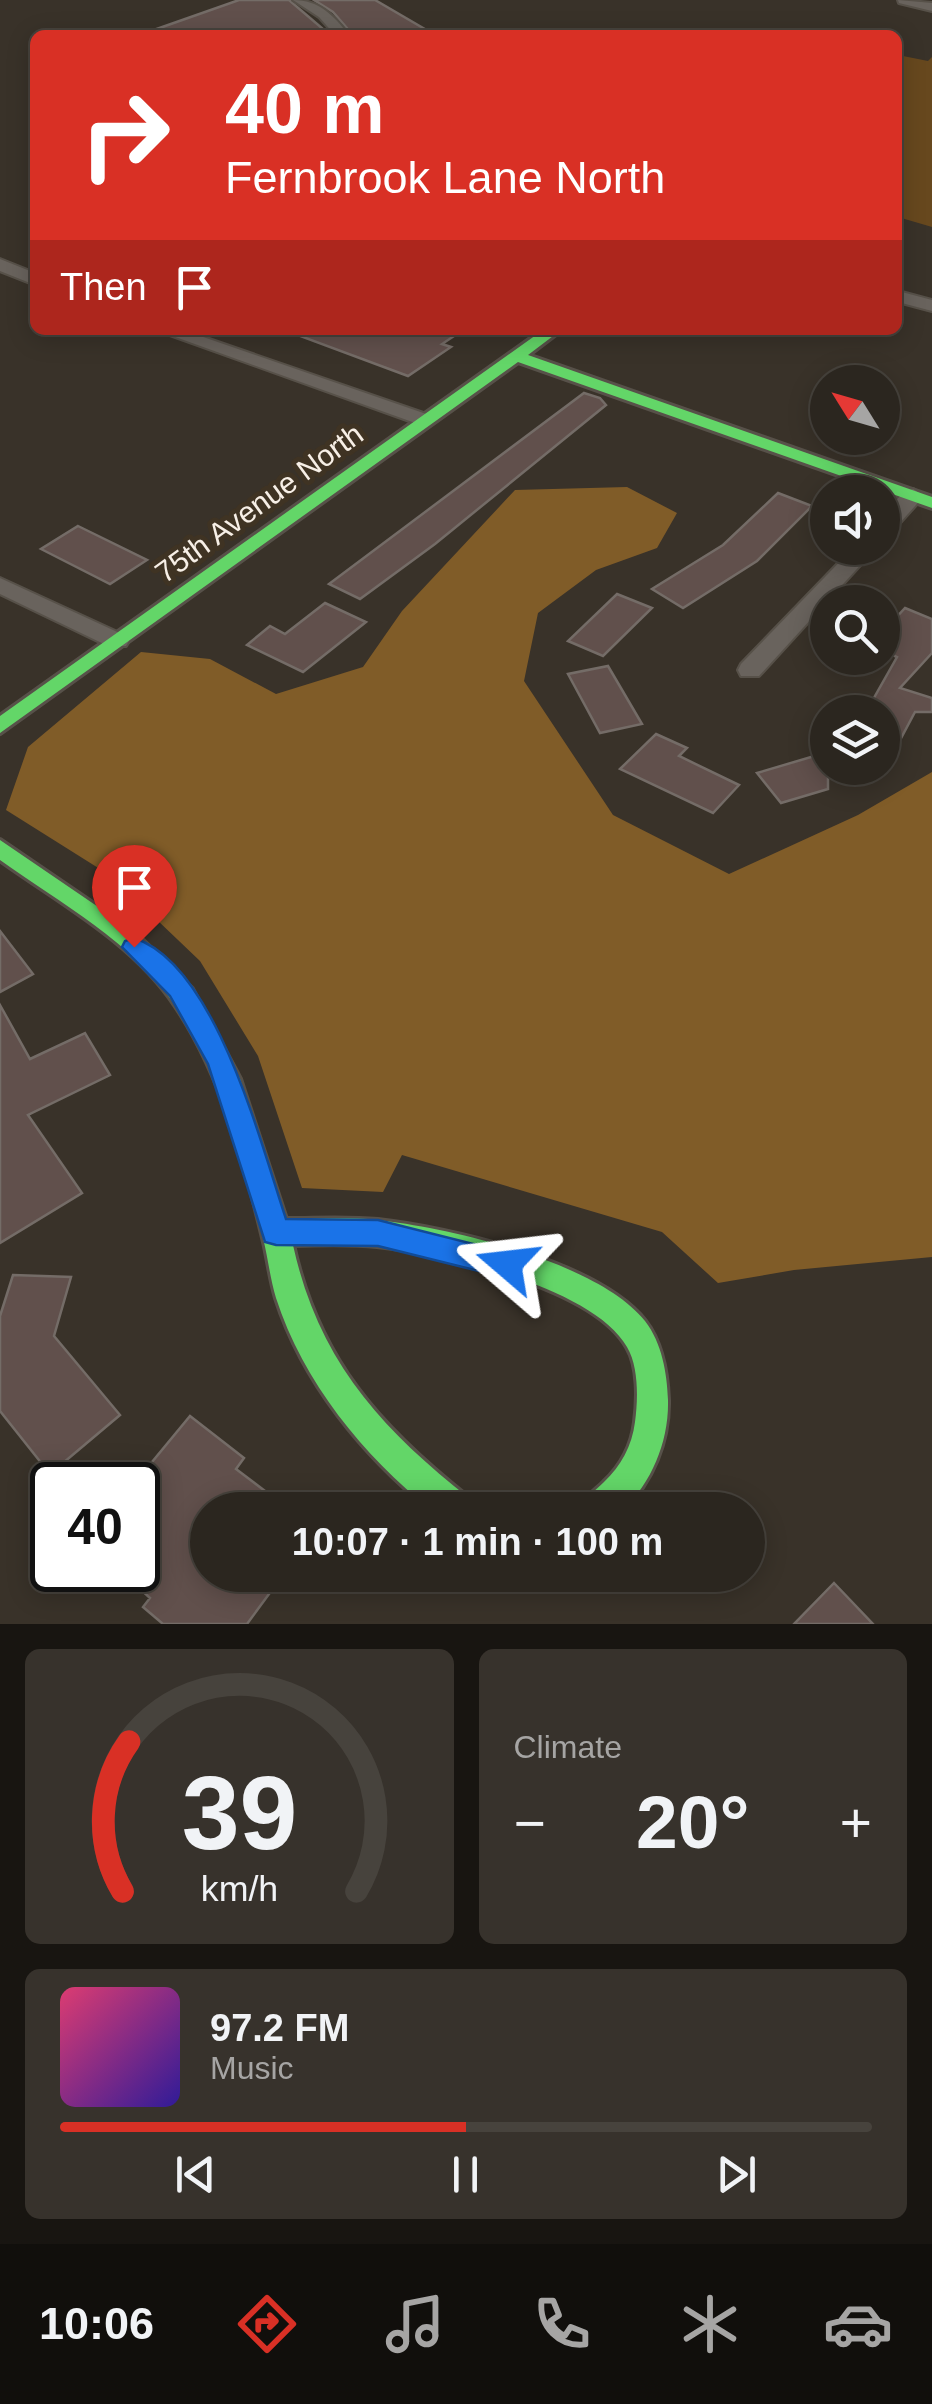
<!DOCTYPE html>
<html lang="en">
<head>
<meta charset="utf-8">
<style>
	body { margin:0; font-family:Arial,sans-serif; background:#37322c; color:#f1f3f6; height:100vh; display:flex; flex-direction:column; font-size:38px; white-space:nowrap }
	* { box-sizing:border-box; margin:0 }
	p { font-size:32px; color:#a6a5a4 }
	.icon { flex:none; width:55px; height:55px; fill:none; stroke:currentColor; stroke-width:2; stroke-linecap:round; stroke-linejoin:round }
	.map { position:relative; height:1624px; overflow:hidden }
	.sheet { display:flex; flex-direction:column; gap:25px; padding:25px; background:#181511; flex:1 }
	.sheet>* { flex:none }
	.guide { position:absolute; left:30px; top:30px; width:872px; height:305px; border-radius:15px; box-shadow:0 5px 25px #0003,0 0 0 2px #47433d; background:#d93025; color:#fff; overflow:hidden }
	.needle { width:65px; rotate:307deg }
	.controls { position:absolute; left:810px; top:365px; display:grid; gap:20px }
	.controls a { display:grid; place-items:center; width:90px; height:90px; border-radius:50%; background:#2b261f; box-shadow:0 5px 25px #0003,0 0 0 2px #47433d; font-size:50px }
	.speed { position:absolute; left:30px; top:1462px; display:flex; gap:20px; font-size:50px; font-weight:700; text-align:center }
	.speed>* { display:grid; place-content:center; width:130px; height:130px; border-radius:50%; background:#2b261f; box-shadow:0 5px 25px #0003,0 0 0 2px #47433d; line-height:1 }
	.speed .limit { border:5px solid #111; border-radius:15px; background:#fff; color:#111 }
	.pin { position:absolute; display:grid; place-items:center; width:85px; height:85px; color:#fff; margin:-102px -42px; border-radius:50% 50% 50% 0; rotate:-45deg; box-shadow:0 0 10px #0007 }
	.pin .icon { rotate:45deg }
	.me { position:absolute; width:110px; margin:-55px; rotate:287deg; stroke-linejoin:round; filter:drop-shadow(0 0 8px #0008) }
	.turn { display:flex; align-items:center; gap:35px; height:210px; padding:0 30px; font-size:45px }
	.turn .icon { width:130px; height:130px; stroke-width:2.5 }
	.turn b { display:block; font-size:70px; line-height:85px }
	.then { display:flex; align-items:center; height:95px; padding:0 30px; background:#0003; gap:20px; font-size:38px }
	.big { font-size:75px; font-weight:700; line-height:1.1 }
	.sheet .widget { flex:1; display:flex; flex-direction:column; justify-content:center; gap:15px; min-width:0; padding:0 35px; border-radius:15px; background:#37322c }
	.sheet .dial { align-items:center; gap:0 }
	.dial svg { height:260px; overflow:visible; fill:none; stroke:#47433d; stroke-width:7; stroke-linecap:round; text-anchor:middle }
	.dial text { fill:#f1f3f6; stroke:none }
	.song { display:flex; align-items:center; gap:30px }
	.cover { width:120px; height:120px; border-radius:15px; background:linear-gradient(135deg,hsl(340 70% 55%),hsl(250 70% 35%)) }
	.played { height:10px; border-radius:5px; background:linear-gradient(90deg,#d93025 50%,#47433d 50%) }
	.keys { display:flex; justify-content:space-around; direction:ltr }
	.heat { display:flex; justify-content:space-between; align-items:center; font-size:55px; direction:ltr }
	.sheet .tiles { flex:1; display:grid; gap:25px; grid-template-columns:1fr 1fr }
	.widget:last-child { grid-column:span 2 }
	.trip { position:absolute; left:190px; top:1492px; width:575px; height:100px; border-radius:50px; background:#2b261f; box-shadow:0 5px 25px #0003,0 0 0 2px #47433d; font-weight:700; line-height:100px; text-align:center }
	.dock { display:flex; height:160px; justify-content:space-around; align-items:center; background:#110f0c; color:#a6a5a4 }
	.dock .icon { width:70px; height:70px }
	.dock .current { color:#d93025 }
	.dock b { font-size:45px; color:#f1f3f6 }
	.map>svg:first-child { display:block }
	.green { fill:#67481e }
	.forest { fill:#805c28 }
	.building { fill:#61504c; stroke:#746c67; stroke-width:2.5 }
	.lines { fill:none; stroke-linecap:round; stroke-linejoin:round }
	.street-casing { stroke:#575149; stroke-width:4 }
	.fast-casing { stroke:#575149; stroke-width:6 }
	.street { fill:#69635d; fill-rule:evenodd }
	.fast { fill:#63d668; fill-rule:evenodd }
	.route { fill:#1a73e8; stroke:#114b97; stroke-width:2.5 }
	.labels { text-anchor:middle; dominant-baseline:central; stroke-width:10; stroke-linejoin:round; paint-order:stroke }
	.street-label { font-size:30px; fill:#f7efe6; stroke:#3f3323 }
</style>
</head>
<body>
<div class="map">
<svg width="932" height="1624" viewBox="0 0 932 1624">
	<rect width="100%" height="100%" fill="#393229"/>
	<path class="green" d="M 898,55 L 928,61 L 932,57 L 932,227 L 898,217 Z"/>
	<path class="forest" d="M 627,487 L 677,513 L 657,548 L 596,570 L 538,613 L 524,681 L 613,815 L 729,874 L 858,815 L 932,772 L 932,1257 L 794,1270 L 718,1283 L 662,1232 L 402,1155 L 383,1192 L 302,1188 L 258,1056 L 200,961 L 111,876 L 6,810 L 28,747 L 141,652 L 210,659 L 276,694 L 363,667 L 402,611 L 515,490 Z"/>
	<path class="building" d="M 239,0 L 289,0 L 330,35 L 151,35 L 151,31 Z
		M 314,0 L 375,0 L 435,35 L 353,35 L 333,12 Z
		M 292,330 L 463,330 L 442,344 L 451,347 L 408,376 L 292,333 Z
		M 584,393 L 600,398 L 606,405 L 435,544 L 360,599 L 329,584 Z
		M 778,493 L 812,506 L 757,561 L 683,608 L 652,589 L 723,545 Z
		M 78,526 L 147,560 L 110,584 L 41,549 Z
		M 617,594 L 652,608 L 603,656 L 568,641 Z
		M 325,603 L 366,622 L 303,672 L 247,645 L 270,626 L 285,634 Z
		M 905,608 L 932,619 L 932,653 L 900,688 L 932,698 L 932,712 L 915,712 L 882,774 L 882,712 L 866,712 L 897,657 L 882,650 L 882,633 Z
		M 608,666 L 642,724 L 600,733 L 568,674 Z
		M 656,734 L 687,748 L 679,756 L 739,785 L 713,813 L 620,769 Z
		M 828,752 L 828,789 L 781,803 L 757,773 Z
		M 0,931 L 33,974 L 0,992 Z
		M 0,1005 L 30,1059 L 85,1033 L 110,1075 L 28,1115 L 82,1193 L 0,1243 Z
		M 13,1275 L 71,1277 L 54,1336 L 120,1415 L 50,1474 L 0,1411 L 0,1316 Z
		M 190,1416 L 244,1458 L 236,1469 L 290,1510 L 208,1510 L 208,1575 L 283,1575 L 247,1624 L 163,1624 L 143,1607 L 150,1598 L 138,1587 L 138,1479 Z
		M 834,1583 L 873,1624 L 794,1624 Z"/>
	<g class="lines">
		<g class="street-casing">
			<path id="street" d="M 293,0 C 319,0 333,15 349,35 L 335,35 L 319,17 Z
				M 898,0 L 932,3 L 932,11 L 899,3 Z
				M 0,259 L 35,273 L 35,285 L 0,271 Z
				M 898,291 L 932,300 L 932,311 L 898,302 Z
				M 156,330 L 183,330 L 432,416 L 435,420 L 425,426 L 418,424 Z
				M 913,489 L 924,496 L 890,534 L 882,536 L 882,515 L 905,491 Z
				M 853,548 L 876,548 L 759,676 L 741,676 L 738,670 L 741,664 Z
				M 0,578 L 126,636 L 129,641 L 126,646 L 108,646 L 0,594 Z"/>
		</g>
		<g class="fast-casing">
			<path id="fast" d="M 543,330 L 561,330 L 528,355 L 932,497 L 932,508 L 518,362 L 0,733 L 0,716 Z
				M 0,840 L 132,930 L 192,989 L 240,1079 L 286,1219 C 317,1219 347,1217 378,1220 C 450,1228 598,1262 645,1321 C 662,1343 667,1373 668,1400 C 669,1441 652,1482 623,1510 L 580,1510 C 585,1497 594,1492 604,1482 C 621,1466 632,1446 635,1422 C 638,1400 639,1367 627,1347 C 593,1287 442,1253 377,1246 C 349,1243 321,1244 293,1245 C 318,1359 379,1427 469,1498 L 473,1510 L 431,1510 C 363,1455 303,1382 276,1298 C 270,1278 268,1258 263,1238 C 244,1159 221,1073 175,1005 C 133,942 60,903 0,860 Z"/>
		</g>
		<use href="#street" class="street"/>
		<use href="#fast" class="fast"/>
	</g>
	<path class="route" d="M 134,938 C 216,964 261,1145 286,1219 L 378,1220 L 517,1255 L 522,1264 L 517,1274 L 507,1278 L 378,1246 L 276,1245 L 265,1242 L 208,1064 L 170,996 L 122,947 L 125,941 Z"/>
	<g class="labels">
		<g class="street-label">
			<text transform="translate(259 503) rotate(-36)">75th Avenue North</text>
		</g>
	</g>
</svg>
<div class="controls">
<a><svg class="needle" viewBox="-14 -14 28 28"><path d="M0-13l5 13h-10z" fill="#e53935"/><path d="M0 13l5-13h-10z" fill="#a6a5a4"/></svg></a>
<a><svg class="icon" aria-label="sound" viewBox="0 0 24 24"><path d="M4 9h4l5-4v14l-5-4H4zM17 9q2 3 0 6"/></svg></a>
<a><svg class="icon" aria-label="search" viewBox="0 0 24 24"><circle cx="10" cy="10" r="6"/><path d="M15 15l6 6"/></svg></a>
<a><svg class="icon" aria-label="layers" viewBox="0 0 24 24"><path d="M12 4l9 5-9 5-9-5zM3 14l9 5 9-5"/></svg></a>
</div>
<div class="speed"><div class="limit">40</div></div>
<div class="pin" style="left:134px;top:947px;background:#d93025"><svg class="icon" aria-label="arrive" viewBox="0 0 24 24"><path d="M6 21V4h12l-3 4 3 4H6"/></svg></div>
<svg class="me" style="left:507px;top:1264px" viewBox="-20 -20 40 40"><path d="M0-17L14 15 0 8-14 15z" fill="#1a73e8" stroke="#fff" stroke-width="4"/></svg>
<div class="trip">10:07 · 1 min · 100 m</div>
<div class="guide">
<div class="turn"><svg class="icon" aria-label="right" viewBox="0 0 24 24"><path d="M7 20v-9h11M14 6l5 5-5 5"/></svg><div><b>40 m</b>Fernbrook Lane North</div></div>
<div class="then">Then<svg class="icon" aria-label="arrive" viewBox="0 0 24 24"><path d="M6 21V4h12l-3 4 3 4H6"/></svg></div>
</div>
</div>
<section class="sheet">
<div class="tiles">
<div class="widget dial"><svg viewBox="0 0 100 80">
<path d="M14 69A42 42 0 1 1 86 69"/>
<path d="M14 69A42 42 0 0 1 16 23" stroke="#d93025"/>
<text x="50" y="56" font-size="32" font-weight="700">39</text>
<text x="50" y="72" font-size="11">km/h</text>
</svg></div>
<div class="widget"><p>Climate</p>
<div class="heat"><a>−</a><b class="big">20°</b><a>+</a></div>
</div>
<div class="widget">
<div class="song"><i class="cover"></i><div><b>97.2 FM</b><p>Music</p></div></div>
<div class="played"></div>
<div class="keys"><svg class="icon" aria-label="previous" viewBox="0 0 24 24"><path d="M18 5L8 12l10 7zM5 5v14"/></svg><svg class="icon" aria-label="pause" viewBox="0 0 24 24"><path d="M8 5v14M16 5v14"/></svg><svg class="icon" aria-label="next" viewBox="0 0 24 24"><path d="M6 5l10 7-10 7zM19 5v14"/></svg></div>
</div>
</div>
</section>
<nav class="dock">
<b>10:06</b>
<svg class="icon current" aria-label="directions" viewBox="0 0 24 24"><path d="M12 3l9 9-9 9-9-9zM9 14v-3h6M13 9l2 2-2 2"/></svg>
<svg class="icon" aria-label="music" viewBox="0 0 24 24"><path d="M9 18V5l10-2v13"/><circle cx="6" cy="18" r="3"/><circle cx="16" cy="16" r="3"/></svg>
<svg class="icon" aria-label="phone" viewBox="0 0 24 24"><path d="M5 4h4l2 5-3 2q2 4 5 5l2-3 5 2v4C11 20 4 13 5 4z"/></svg>
<svg class="icon" aria-label="climate" viewBox="0 0 24 24"><path d="M12 3v18M4 7l16 10M4 17L20 7"/></svg>
<svg class="icon" aria-label="car" viewBox="0 0 24 24"><path d="M5 17H2v-5l4-1 3-4h7l3 4 3 1v5h-3M9 17h6M6 11h13"/><circle cx="7" cy="17" r="2"/><circle cx="17" cy="17" r="2"/></svg>
</nav>
</body>
</html>
